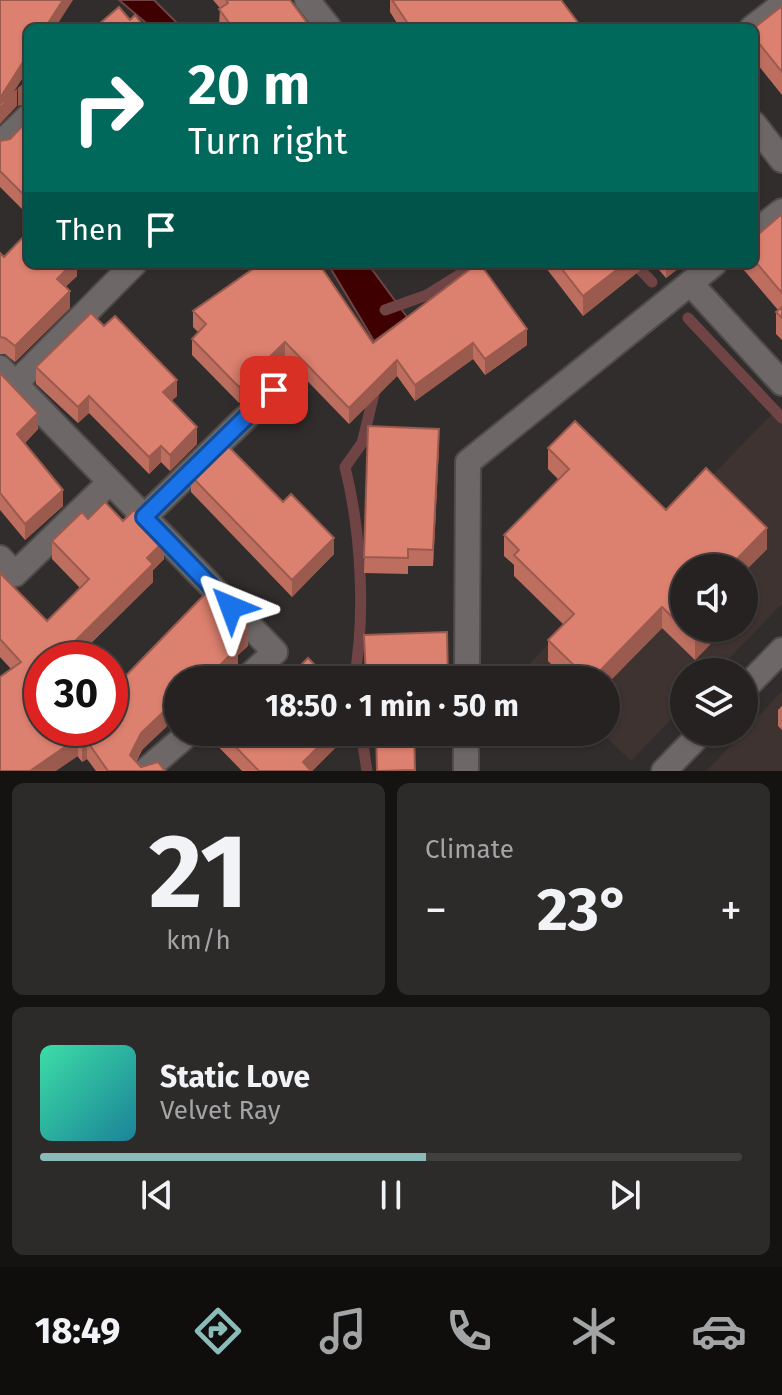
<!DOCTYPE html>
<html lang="en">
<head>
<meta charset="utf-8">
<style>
	body { margin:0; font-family:"Fira Sans",sans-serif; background:#2d2a2a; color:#f1f3f6; height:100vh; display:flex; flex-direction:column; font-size:30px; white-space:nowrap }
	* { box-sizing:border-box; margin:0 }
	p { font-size:26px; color:#a3a4a5 }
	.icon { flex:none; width:44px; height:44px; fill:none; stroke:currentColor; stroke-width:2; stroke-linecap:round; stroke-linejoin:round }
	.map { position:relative; height:771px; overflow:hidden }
	.side { display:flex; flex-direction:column; gap:12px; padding:12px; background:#141312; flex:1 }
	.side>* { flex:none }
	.banner { position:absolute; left:24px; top:24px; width:734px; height:244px; border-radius:12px; box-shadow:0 2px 6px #0004,0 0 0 2px #423f3f; background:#00695c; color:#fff; overflow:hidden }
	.fabs { position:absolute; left:670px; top:554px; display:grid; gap:16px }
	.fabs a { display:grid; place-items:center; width:88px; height:88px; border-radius:50%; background:#252221; box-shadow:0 2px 6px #0004,0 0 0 2px #423f3f; font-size:40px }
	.speed { position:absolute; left:24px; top:642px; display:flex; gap:16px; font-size:40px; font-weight:700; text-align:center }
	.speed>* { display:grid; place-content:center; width:104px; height:104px; border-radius:50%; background:#252221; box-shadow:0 2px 6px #0004,0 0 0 2px #423f3f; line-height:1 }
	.speed .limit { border:12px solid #d22; background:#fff; color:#111 }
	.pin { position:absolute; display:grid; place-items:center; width:68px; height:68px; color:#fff; margin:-34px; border-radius:16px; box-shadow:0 4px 12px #0006 }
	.me { position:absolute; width:88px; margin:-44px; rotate:316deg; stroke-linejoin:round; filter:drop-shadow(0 0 6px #0008) }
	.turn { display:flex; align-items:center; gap:28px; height:168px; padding:0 32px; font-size:36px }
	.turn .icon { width:104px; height:104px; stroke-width:2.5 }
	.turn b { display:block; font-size:56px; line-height:68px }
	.then { display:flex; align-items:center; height:76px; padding:0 32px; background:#0003; gap:16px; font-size:30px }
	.big { font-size:60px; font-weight:700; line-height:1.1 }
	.side .widget { flex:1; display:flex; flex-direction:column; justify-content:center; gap:12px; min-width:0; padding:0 28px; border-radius:12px; background:#2d2a2a }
	.side .dial { align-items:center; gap:0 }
	.dial b { font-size:104px; line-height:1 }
	.song { display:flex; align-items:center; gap:24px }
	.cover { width:96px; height:96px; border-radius:12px; background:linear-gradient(135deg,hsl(160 70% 55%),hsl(190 70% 35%)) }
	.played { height:8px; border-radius:4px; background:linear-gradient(90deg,#8bbbb9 55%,#423f3f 55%) }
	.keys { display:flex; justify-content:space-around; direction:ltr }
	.heat { display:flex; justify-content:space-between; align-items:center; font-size:44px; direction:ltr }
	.side .tiles { flex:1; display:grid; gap:12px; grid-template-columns:1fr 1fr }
	.widget:last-child { grid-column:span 2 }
	.trip { position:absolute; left:164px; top:666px; width:456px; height:80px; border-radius:40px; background:#252221; box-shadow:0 2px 6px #0004,0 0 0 2px #423f3f; font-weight:700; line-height:80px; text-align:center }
	.dock { display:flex; height:128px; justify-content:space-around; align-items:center; background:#0f0e0d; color:#a3a4a5 }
	.dock .icon { width:56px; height:56px }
	.dock .on { color:#8bbbb9 }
	.dock b { font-size:36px; color:#f1f3f6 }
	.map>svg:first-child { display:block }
	.built { fill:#3e3330; fill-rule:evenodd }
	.water { fill:#3e0000; stroke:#704444; stroke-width:2 }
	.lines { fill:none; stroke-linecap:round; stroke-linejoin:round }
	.stream { stroke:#704444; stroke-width:11 }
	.minor-casing { stroke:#4e4b4a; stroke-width:28 }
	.minor { stroke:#6d6867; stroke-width:24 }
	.wall { fill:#bd6e5f }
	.shaded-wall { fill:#9a5a4e }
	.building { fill:#dc806f; stroke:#9a5a4e; stroke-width:2 }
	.route-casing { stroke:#114b97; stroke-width:20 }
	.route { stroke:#1a73e8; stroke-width:14 }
</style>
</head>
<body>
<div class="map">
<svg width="782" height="771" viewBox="0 0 782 771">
	<rect width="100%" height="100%" fill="#312d2c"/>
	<path class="built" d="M 772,414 L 782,424 L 782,604 L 716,672 L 684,672 L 684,706 L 631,761 L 601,732 L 606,732 L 606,680 L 548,680 L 530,663 ZM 684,568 L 744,568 L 744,628 L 684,628 Z
		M 782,691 L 782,771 L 706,771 L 744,732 Z"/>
	<path class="water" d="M 119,0 L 154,0 L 182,28 L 152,28 Z
		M 328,264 L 368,264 L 407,317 L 374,341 Z"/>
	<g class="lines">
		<path class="stream" d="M 635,264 L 652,282
			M 385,310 L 427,295 L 477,264
			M 688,318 L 782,418
			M 354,680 C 366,616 361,531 345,467 L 362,443 L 375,390
			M 361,732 L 367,771"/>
		<g class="minor-casing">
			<path id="minor" d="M 307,0 L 329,28
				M 752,28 L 782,5
				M 754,124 L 782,160
				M 0,144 L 28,117
				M 754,233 L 782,211
				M 690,283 L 782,383
				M 0,368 L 275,652 L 245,680
				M 15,384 L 134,264
				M 144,517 L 274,390
				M 0,558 L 15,574 L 110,482
				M 467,680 L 468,462 L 714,264
				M 744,689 L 782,650
				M 145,771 L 190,732
				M 466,771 L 466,732
				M 664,771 L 702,732"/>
		</g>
		<use href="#minor" class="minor"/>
	</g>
	<path class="wall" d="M 213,0 L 290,0 L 311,28 L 221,28 L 219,26 L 220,8 Z
		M 390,0 L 561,0 L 582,28 L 400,28 L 390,12 Z
		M 782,6 L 782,95 L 754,60 L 754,28 Z
		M 28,120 L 28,215 L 0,187 L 0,141 L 10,139 Z
		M 782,214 L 782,340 L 776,334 L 776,312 L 778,310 L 743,269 L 743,264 L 754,264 L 754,238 Z
		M 0,253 L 4,257 L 81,264 L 77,268 L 77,276 L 65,287 L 70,308 L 15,362 L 5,354 L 0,354 Z
		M 477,264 L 527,345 L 485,375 L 473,359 L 415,401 L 397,376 L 349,424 L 285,358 L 239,403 L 192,355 L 192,339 L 198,332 L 193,327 L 193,311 L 373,343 Z
		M 543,264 L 648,264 L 583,316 Z
		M 654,264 L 684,264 L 666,278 Z
		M 36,367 L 177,396 L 171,401 L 197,444 L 170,471 L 161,462 L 149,474 L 89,413 L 78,423 L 36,384 Z
		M 0,373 L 38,429 L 25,443 L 63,506 L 25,540 L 0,510 Z
		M 368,426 L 439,445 L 433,566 L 408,566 L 408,574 L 364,573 Z
		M 548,448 L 666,510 L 767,549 L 744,572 L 744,568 L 684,628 L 726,628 L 695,660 L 662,628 L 606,685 L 606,680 L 567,680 L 548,661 L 548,640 L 564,625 L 514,576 L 514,565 L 504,556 L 504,535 L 559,480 L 548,469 Z
		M 191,476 L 334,554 L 292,597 L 191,492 Z
		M 88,519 L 164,559 L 153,570 L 153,582 L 83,651 L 112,690 L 248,646 L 238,655 L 238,665 L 178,680 L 136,762 L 141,767 L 165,771 L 96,771 L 87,759 L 82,762 L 11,669 L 0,657 L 0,573 L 47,621 L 80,588 L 52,559 L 52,541 Z
		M 782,706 L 782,730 L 778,726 L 778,710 Z
		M 204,732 L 351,732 L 312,771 L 242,771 Z"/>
	<path class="shaded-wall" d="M 63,0 L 73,0 L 55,28 L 45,28 Z
		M 28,54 L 28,70 L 11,96 L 17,90 L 17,106 L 0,124 L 0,98 Z
		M 28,87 L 28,103 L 18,106 L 18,89 Z
		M 759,166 L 759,186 L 754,190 L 754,170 Z
		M 72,264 L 81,264 L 77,268 L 77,276 L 57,295 L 57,279 Z
		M 624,264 L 648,264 L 583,316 L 583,296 Z
		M 666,264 L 684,264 L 666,278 Z
		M 70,291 L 70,308 L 15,362 L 15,346 Z
		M 527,329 L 527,345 L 485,375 L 485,359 Z
		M 285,342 L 285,358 L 239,403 L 239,387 Z
		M 473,343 L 473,359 L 415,401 L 415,385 Z
		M 397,360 L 397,376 L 349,424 L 349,408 Z
		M 177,380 L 177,396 L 163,409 L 163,392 Z
		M 89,396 L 89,413 L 78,423 L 78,407 Z
		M 38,413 L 38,429 L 17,450 L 17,434 Z
		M 197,427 L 197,444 L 170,471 L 170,455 Z
		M 439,429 L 439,445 L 433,566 L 433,550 Z
		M 161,446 L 161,462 L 149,474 L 149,457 Z
		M 63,490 L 63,506 L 25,540 L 25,524 Z
		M 767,528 L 767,549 L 744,572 L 744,568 L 728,568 Z
		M 334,538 L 334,554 L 292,597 L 292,580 Z
		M 164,541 L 164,559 L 153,570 L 153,582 L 76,658 L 76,640 L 147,558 Z
		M 662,607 L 662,628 L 606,685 L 606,680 L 591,680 Z
		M 248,628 L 248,646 L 238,655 L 238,665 L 224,680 L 220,665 L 234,642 Z
		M 706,628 L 726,628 L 695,660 L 695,639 Z
		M 178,698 L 178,716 L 141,751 L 131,771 L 130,755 L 141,733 Z
		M 333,732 L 351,732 L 312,771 L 303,771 L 303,762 Z
		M 78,738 L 78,756 L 56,771 L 30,771 Z
		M 87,741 L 87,759 L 82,762 L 82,744 Z"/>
	<path class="building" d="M 0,0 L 63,0 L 45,28 L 28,28 L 28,54 L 0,98 Z
		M 226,0 L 290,0 L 311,28 L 233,28 L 219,9 L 228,3 Z
		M 392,0 L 561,0 L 582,28 L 411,28 Z
		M 782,6 L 782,72 L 754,37 L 754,28 Z
		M 119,7 L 130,20 L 135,15 L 145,28 L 100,28 L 98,25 Z
		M 28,81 L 28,87 L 18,89 Z
		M 17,90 L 0,108 L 0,104 Z
		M 28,120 L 28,199 L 0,171 L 0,141 L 10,139 Z
		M 754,160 L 759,166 L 754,170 Z
		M 782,214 L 782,293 L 754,260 L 754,238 Z
		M 28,232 L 28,264 L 72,264 L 57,279 L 70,291 L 15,346 L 5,338 L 0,337 L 0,253 L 4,257 Z
		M 260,264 L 319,264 L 373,343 L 477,264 L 480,264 L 527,329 L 485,359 L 473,343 L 415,385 L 397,360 L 349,408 L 285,342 L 239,387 L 192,339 L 206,324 L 193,311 Z
		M 558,264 L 624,264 L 583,296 Z
		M 782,307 L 782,318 L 776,312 Z
		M 91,313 L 104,326 L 115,316 L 177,380 L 163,392 L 197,427 L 170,455 L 161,446 L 149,457 L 89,396 L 78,407 L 36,367 Z
		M 0,373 L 38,413 L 17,434 L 63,490 L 25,524 L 0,493 Z
		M 575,421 L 666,510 L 706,468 L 767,528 L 728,568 L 684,568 L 684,628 L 706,628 L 695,639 L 662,607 L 591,680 L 589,680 L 548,640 L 574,614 L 514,555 L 519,550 L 504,535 L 569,469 L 548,448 Z
		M 368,426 L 439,429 L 433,550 L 408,549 L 408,558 L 364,557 Z
		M 225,443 L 283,502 L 291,494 L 334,538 L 292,580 L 191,476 Z
		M 105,502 L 123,521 L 134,510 L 164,541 L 147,558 L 153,564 L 76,640 L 90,660 L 42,660 L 42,728 L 110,728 L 110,688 L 112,690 L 209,590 L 248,628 L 234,642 L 238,647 L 220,665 L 235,680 L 178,680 L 178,698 L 141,733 L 130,755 L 141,767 L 158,762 L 165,771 L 108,771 L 87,741 L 82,744 L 78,738 L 30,771 L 0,771 L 0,677 L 21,662 L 0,639 L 0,573 L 47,621 L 89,579 L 52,541 L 82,512 L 88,519 Z
		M 447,632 L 448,680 L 366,680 L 364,635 Z
		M 308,658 L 329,680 L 286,680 Z
		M 221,732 L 333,732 L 303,762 L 311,771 L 259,771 Z
		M 376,732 L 414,732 L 415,770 L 377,771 Z"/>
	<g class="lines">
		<g class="route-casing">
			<path id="route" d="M 231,607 L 144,517 L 274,390"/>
		</g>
		<use href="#route" class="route"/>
	</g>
</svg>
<div class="fabs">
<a><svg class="icon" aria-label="sound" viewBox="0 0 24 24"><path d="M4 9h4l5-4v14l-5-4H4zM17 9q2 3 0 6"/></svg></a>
<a><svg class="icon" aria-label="layers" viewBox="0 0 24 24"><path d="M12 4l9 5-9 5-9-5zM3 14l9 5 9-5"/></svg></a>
</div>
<div class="speed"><div class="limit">30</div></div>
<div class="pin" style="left:274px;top:390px;background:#d93025"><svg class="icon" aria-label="arrive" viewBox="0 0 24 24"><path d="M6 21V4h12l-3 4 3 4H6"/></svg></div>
<svg class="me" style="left:231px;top:607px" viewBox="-20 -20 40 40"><path d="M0-17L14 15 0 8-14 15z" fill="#1a73e8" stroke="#fff" stroke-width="4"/></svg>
<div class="trip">18:50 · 1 min · 50 m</div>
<div class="banner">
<div class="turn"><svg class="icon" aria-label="right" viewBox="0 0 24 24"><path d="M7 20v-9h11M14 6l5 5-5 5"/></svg><div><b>20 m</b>Turn right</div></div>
<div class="then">Then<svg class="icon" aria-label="arrive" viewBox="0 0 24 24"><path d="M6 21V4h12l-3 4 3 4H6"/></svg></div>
</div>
</div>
<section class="side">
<div class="tiles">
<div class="widget dial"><b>21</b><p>km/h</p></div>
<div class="widget"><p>Climate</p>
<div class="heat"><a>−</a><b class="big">23°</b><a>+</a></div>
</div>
<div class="widget">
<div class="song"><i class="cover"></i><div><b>Static Love</b><p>Velvet Ray</p></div></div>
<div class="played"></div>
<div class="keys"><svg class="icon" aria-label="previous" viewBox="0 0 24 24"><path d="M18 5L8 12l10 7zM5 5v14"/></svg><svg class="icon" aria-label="pause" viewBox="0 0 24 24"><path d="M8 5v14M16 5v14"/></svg><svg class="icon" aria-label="next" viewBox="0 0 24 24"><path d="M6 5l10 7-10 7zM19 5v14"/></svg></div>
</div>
</div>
</section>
<nav class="dock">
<b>18:49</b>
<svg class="icon on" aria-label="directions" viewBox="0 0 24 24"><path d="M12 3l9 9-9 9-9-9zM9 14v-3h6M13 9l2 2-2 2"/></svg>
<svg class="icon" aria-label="music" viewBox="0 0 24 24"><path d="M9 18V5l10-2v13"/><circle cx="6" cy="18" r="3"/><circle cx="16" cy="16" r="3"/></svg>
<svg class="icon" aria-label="phone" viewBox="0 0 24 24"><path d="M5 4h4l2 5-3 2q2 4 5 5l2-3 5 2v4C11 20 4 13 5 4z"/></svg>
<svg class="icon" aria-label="climate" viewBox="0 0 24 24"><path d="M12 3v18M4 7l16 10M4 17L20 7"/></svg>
<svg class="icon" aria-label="car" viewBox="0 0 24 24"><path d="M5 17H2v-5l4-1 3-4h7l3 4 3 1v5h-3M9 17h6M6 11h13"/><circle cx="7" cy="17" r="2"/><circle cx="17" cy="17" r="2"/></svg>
</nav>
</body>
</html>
